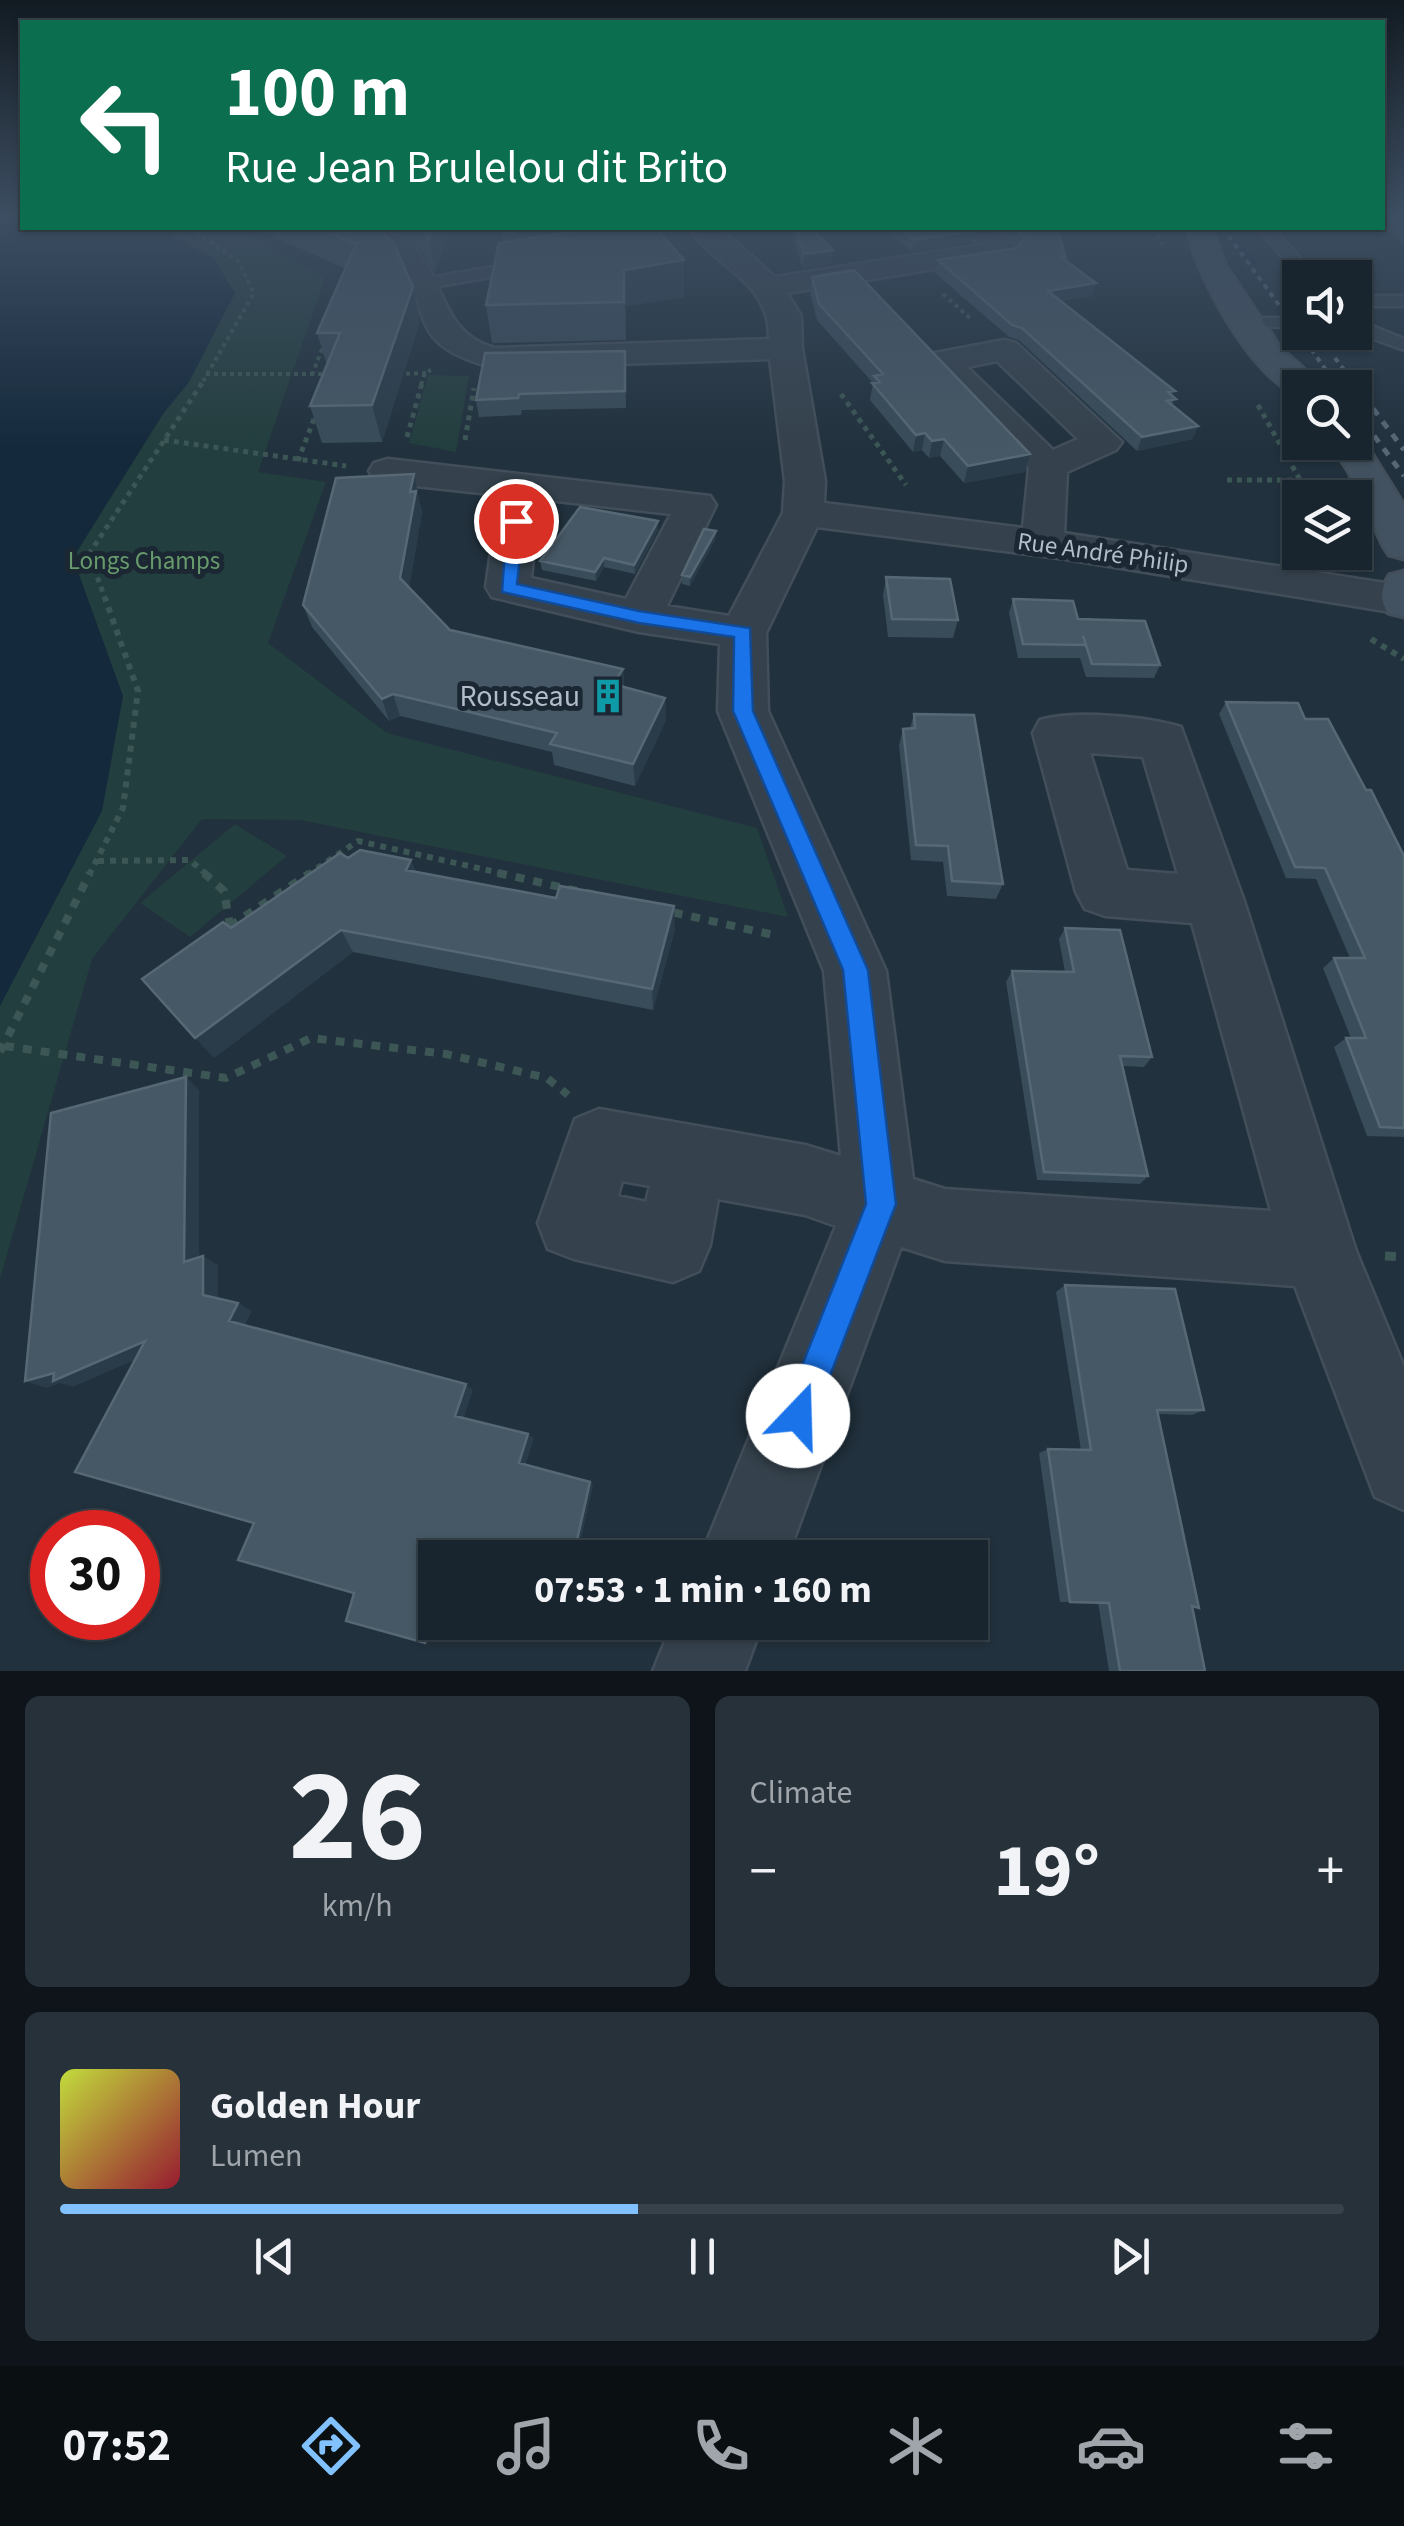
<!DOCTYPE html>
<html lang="en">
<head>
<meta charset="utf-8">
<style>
	body { margin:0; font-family:"Source Sans 3",sans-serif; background:#26313a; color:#f1f3f6; height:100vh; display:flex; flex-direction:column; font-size:38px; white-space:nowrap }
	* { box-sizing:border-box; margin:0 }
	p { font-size:32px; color:#9fa5aa }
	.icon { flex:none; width:55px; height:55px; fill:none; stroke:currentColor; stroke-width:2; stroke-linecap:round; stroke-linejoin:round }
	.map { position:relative; height:1671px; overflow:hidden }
	.sheet { display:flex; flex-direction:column; gap:25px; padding:25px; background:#0e1419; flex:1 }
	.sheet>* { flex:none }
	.hud { position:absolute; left:20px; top:20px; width:1365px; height:210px; border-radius:0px; box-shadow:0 2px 8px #0004,0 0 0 2px #37424a; background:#0b6e4f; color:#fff; overflow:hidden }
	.controls { position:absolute; left:1282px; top:260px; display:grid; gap:20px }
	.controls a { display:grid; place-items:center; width:90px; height:90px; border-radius:0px; background:#19252e; box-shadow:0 2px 8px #0004,0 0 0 2px #37424a; font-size:50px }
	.speed { position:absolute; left:30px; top:1510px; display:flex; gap:20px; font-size:50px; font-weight:700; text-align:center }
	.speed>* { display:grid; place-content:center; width:130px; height:130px; border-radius:50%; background:#19252e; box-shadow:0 2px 8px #0004,0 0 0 2px #37424a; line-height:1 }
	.speed .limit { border:15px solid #d22; background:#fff; color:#111 }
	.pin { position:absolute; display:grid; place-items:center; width:85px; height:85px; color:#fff; margin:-42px; border:5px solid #fff; border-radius:50%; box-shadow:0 2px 10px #0007 }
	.me { position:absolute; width:110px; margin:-55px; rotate:21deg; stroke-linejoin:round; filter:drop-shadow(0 0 8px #0008) }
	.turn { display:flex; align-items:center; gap:35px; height:210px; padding:0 40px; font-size:45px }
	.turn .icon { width:130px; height:130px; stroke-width:2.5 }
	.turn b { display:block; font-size:70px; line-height:85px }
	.big { font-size:75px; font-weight:700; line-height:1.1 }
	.sheet .widget { flex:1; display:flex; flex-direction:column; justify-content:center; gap:15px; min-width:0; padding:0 35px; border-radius:15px; background:#26313a }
	.sheet .dial { align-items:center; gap:0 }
	.dial b { font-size:130px; line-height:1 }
	.song { display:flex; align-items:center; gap:30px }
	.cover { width:120px; height:120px; border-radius:15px; background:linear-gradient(135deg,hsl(70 70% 55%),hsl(350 70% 35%)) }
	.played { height:10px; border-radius:5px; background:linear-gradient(90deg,#81c1fe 45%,#37424a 45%) }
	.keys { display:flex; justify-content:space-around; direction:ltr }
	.heat { display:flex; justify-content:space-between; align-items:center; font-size:55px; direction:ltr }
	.sheet .tiles { flex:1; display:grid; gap:25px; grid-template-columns:1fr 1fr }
	.widget:last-child { grid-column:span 2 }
	.trip { position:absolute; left:418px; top:1540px; width:570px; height:100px; border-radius:0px; background:#19252e; box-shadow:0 2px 8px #0004,0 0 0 2px #37424a; font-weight:700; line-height:100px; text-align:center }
	.tabs { display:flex; height:160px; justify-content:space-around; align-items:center; background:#0a0f12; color:#9fa5aa }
	.tabs .icon { width:70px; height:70px }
	.tabs .current { color:#81c1fe }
	.tabs b { font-size:45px; color:#f1f3f6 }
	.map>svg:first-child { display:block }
	.green { fill:#233e3e }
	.water { fill:#14293b }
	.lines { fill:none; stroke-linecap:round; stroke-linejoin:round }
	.stream { fill:#14293b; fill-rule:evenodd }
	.service-casing { stroke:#424e59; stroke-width:5 }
	.minor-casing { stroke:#424e59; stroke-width:5 }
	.secondary-casing { stroke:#424e59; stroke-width:5 }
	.path-far4 { stroke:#3c5655; stroke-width:4; stroke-dasharray:4 4; stroke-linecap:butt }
	.path-far3 { stroke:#3c5655; stroke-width:5; stroke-dasharray:5 5; stroke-linecap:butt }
	.path-far2 { stroke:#3c5655; stroke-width:6; stroke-dasharray:6 6; stroke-linecap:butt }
	.path-far1 { stroke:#3c5655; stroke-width:8; stroke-dasharray:9 9; stroke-linecap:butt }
	.path { stroke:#3c5655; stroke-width:9; stroke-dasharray:11 11; stroke-linecap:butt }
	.service { fill:#35424d; fill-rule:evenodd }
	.minor { fill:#35424d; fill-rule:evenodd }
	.secondary { fill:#435260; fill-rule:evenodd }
	.rail-far1 { stroke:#576775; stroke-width:4; stroke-dasharray:5 5; stroke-linecap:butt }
	.rail { stroke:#576775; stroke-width:5; stroke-dasharray:8 8; stroke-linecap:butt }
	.wall { fill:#394c59 }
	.shaded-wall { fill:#2a3c49 }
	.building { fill:#465865; stroke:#576875; stroke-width:2.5 }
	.route { fill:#1a73e8; stroke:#114b97; stroke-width:2.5 }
	.labels { text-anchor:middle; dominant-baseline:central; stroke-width:10; stroke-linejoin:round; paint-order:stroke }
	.far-street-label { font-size:25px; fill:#b1bdc9; stroke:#1b2732 }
	.far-park-label { font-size:25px; fill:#679b6c; stroke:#1b2732 }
	.poi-label { font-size:30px; fill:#b1bdc9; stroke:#1b2732; text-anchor:end }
</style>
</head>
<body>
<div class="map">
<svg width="1404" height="1671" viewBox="0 0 1404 1671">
	<rect width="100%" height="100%" fill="#21313d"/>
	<path class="green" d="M 0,216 L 22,216 L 22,228 L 236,228 L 325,278 L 258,472 L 326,482 L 268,643 L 387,733 L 757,828 L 788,917 L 300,820 L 202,819 L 92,959 L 0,1279 Z
		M 428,375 L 469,376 L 456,452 L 409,443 Z
		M 235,824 L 287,856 L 190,937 L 140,903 Z"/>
	<path class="water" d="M 0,216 L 22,216 L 22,228 L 159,228 L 213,258 L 235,293 L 189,382 L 163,414 L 73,558 L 123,696 L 102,811 L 0,1006 Z"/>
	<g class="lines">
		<path class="stream" d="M 1229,235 L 1235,235 L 1256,261 L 1256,265 L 1250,265 L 1229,239 Z"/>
		<g class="service-casing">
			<path id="service" d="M 1259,228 L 1274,228 L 1316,278 L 1300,279 Z
				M 534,260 L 540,262 L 540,268 L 423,289 L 415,284 L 423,279 Z
				M 1369,296 L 1404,296 L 1404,306 L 1371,306 L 1355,311 L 1355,300 Z
				M 1263,318 L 1300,318 L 1300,328 L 1263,326 Z
				M 1355,319 L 1404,339 L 1404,350 L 1355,332 Z"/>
		</g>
		<g class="minor-casing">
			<path id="minor" d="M 342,228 C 460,220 417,328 495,348 L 769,339 C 770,280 716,270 690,228 L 720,228 L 775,277 L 980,245 L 963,228 C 988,228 1002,229 1018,250 L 1014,256 L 787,293 L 801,316 L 802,348 L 825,481 L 824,503 L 1023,528 L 1029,468 L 925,361 L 930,354 L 1004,340 L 1016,343 L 1122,442 L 1116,450 L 1067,472 L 1064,533 L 1404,586 L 1403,614 L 1066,559 L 817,527 L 766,633 L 768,711 L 886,971 L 913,1179 L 945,1189 L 1271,1211 L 1192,923 L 1105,916 L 1085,909 L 1076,892 L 1033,733 L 1040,720 C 1075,710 1146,716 1181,727 L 1244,901 L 1356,1251 L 1404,1367 L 1404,1510 L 1375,1497 L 1295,1286 L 945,1261 L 901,1247 L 787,1558 L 700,1558 L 836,1226 L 805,1215 L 718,1199 L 710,1245 L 699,1271 L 673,1282 L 574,1259 L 548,1249 L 538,1223 L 575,1119 L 599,1109 L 805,1145 L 841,1156 L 824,971 L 718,711 L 720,644 L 639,632 L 492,597 L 486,587 L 499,495 L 388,483 L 374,479 L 369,471 L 374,463 L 388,459 L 710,496 L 716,505 L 667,606 L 729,616 L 783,513 L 785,481 L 770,359 L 495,368 C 395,343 441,304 388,255 C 377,244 360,240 346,234 ZM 997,361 L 1078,439 L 1053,450 L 967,367 ZM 539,499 L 671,514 L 626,599 L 531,578 ZM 1090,753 L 1143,757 L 1178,874 L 1127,870 ZM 622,1181 L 650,1186 L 646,1202 L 618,1196 Z
				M 673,1622 L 763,1622 L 745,1671 L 653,1671 Z"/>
		</g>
		<g class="secondary-casing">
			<path id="secondary" d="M 1192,228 L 1212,228 L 1226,266 L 1280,347 L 1325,388 L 1300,388 L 1300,397 C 1251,376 1200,283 1188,233 Z
				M 1355,433 L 1360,434 L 1404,505 L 1404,559 L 1389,555 L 1383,546 L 1348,471 L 1329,442 L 1355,442 Z
				M 1404,571 L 1404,617 L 1388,613 C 1380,600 1380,589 1389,575 Z"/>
		</g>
		<path class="path-far4" d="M 190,228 L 238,261 L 254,293 L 201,385
			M 1153,228 L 1162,244
			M 943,294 L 971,319
			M 206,374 L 328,374
			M 398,374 L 426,373
			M 312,375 L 324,344
			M 421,385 L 425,373 L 431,370"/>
		<path class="path-far3" d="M 1354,384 L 1373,410
			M 841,394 L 906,485
			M 1258,405 L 1300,480 L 1305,498
			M 407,437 L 422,383
			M 164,440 L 346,466
			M 465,440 L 474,388
			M 298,461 L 317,411
			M 1227,480 L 1299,480
			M 106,601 L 89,554 L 202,383"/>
		<path class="path-far2" d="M 1371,639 L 1404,659
			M 98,861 L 190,860 L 207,875
			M 89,875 L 123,808 L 138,691 L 105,598
			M 307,875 L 358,841 L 509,875"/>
		<path class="path-far1" d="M 204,873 L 224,891 L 230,926 L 252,946
			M 498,873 L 778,936
			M 230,926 L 310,873
			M 5,1046 L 226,1078 L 311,1038 L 446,1054 L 547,1078 L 568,1095
			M 0,1052 L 90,873"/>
		<path class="path" d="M 1385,1256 L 1404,1257"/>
		<use href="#service" class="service"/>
		<use href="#minor" class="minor"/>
		<use href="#secondary" class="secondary"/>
		<path class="rail-far1" d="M 1223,228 L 1337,385
			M 1335,358 L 1356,385"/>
		<path class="rail" d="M 1335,383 L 1339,388
			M 1354,383 L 1404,450
			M 1355,410 L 1404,476"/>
	</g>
	<path class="wall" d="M 1382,216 L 1404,216 L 1404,247 L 1394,234 L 1373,228 L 1382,228 Z
		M 254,228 L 379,228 L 420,321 L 382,442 L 322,443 L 310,406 L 327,365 L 317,333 L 346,269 Z
		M 382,228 L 450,228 L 435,273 L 424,254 L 406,237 Z
		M 790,228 L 811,228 L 831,264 L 803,269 Z
		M 884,228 L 971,228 L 974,231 L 972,242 L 912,252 Z
		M 992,228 L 1057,228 L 1065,260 L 1096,283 L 1092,296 L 1060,301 L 1173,397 L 1173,406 L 1193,439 L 1137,451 L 1019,340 L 1009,337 L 935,273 L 938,260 L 1017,248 L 1019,246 L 1009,235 Z
		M 503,233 L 684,297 L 626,306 L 626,340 L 492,343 L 486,305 L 504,242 Z
		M 812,277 L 1030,454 L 1025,472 L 964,483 L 940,456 L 929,458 L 922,450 L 913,452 L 870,400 L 873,383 L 817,320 L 810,293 Z
		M 625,351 L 626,408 L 522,410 L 521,415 L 479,417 L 476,400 Z
		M 419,496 L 419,500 L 422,513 L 409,587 L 450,630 L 623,669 L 624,687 L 665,698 L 666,720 L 635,786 L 554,765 L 552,752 L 400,716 L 389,721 L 312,627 L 303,605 Z
		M 658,521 L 658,530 L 635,574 L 604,567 L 596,581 L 542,570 L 540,561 Z
		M 716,531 L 715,540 L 690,586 L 682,584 L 682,575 Z
		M 886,577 L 958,620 L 953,638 L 888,637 L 883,595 Z
		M 1013,599 L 1078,619 L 1160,665 L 1154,678 L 1086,677 L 1080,658 L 1018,658 L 1009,613 Z
		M 1226,702 L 1305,719 L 1366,790 L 1404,856 L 1404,1137 L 1367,1136 L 1334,1047 L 1346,1038 L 1351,1038 L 1323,968 L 1334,958 L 1350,958 L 1316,879 L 1286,878 L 1219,714 Z
		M 914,714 L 1003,884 L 996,899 L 947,896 L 943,862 L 911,860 L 899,745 L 903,729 L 910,728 Z
		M 416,872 L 675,929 L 653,1010 L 353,952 L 214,1058 L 231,928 Z
		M 1065,928 L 1152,1057 L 1144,1067 L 1122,1066 L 1148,1176 L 1140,1184 L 1037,1180 L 1006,982 L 1012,971 L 1065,972 L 1059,939 Z
		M 1065,1285 L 1204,1410 L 1192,1415 L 1158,1414 L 1199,1608 L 1192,1608 L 1205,1671 L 1109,1671 L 1098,1602 L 1060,1602 L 1039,1453 L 1048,1449 L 1081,1450 L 1056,1292 Z"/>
	<path class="shaded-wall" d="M 433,228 L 450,228 L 435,273 L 429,240 Z
		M 537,228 L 637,228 L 507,261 L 503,233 Z
		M 974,231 L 972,242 L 912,252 L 914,240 Z
		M 833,250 L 831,264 L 803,269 L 804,254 Z
		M 684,260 L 684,297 L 626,306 L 626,340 L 624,270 Z
		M 1096,283 L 1092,296 L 1044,303 L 1048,291 Z
		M 413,287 L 420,321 L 382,442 L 372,405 Z
		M 1198,426 L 1193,439 L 1137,451 L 1142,437 Z
		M 925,433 L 922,450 L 913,452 L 916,435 Z
		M 944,439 L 940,456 L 929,458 L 932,441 Z
		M 1030,454 L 1025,472 L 964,483 L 968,466 Z
		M 414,474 L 422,513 L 407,600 L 400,578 L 410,492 Z
		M 658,521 L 658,530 L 635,574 L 634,565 Z
		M 716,531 L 715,540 L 690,586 L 690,577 Z
		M 604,558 L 604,567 L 596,581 L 595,572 Z
		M 623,669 L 624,690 L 613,684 Z
		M 393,694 L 400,716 L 389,721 L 382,699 Z
		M 665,698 L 666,720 L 635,786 L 633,764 Z
		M 411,860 L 421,883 L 406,870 Z
		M 674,906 L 675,929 L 653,1010 L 652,989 Z
		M 341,930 L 353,952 L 214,1058 L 195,1038 Z
		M 186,1077 L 199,1090 L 199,1271 L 184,1262 Z
		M 203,1256 L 218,1265 L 218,1304 L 203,1295 Z
		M 238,1303 L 252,1311 L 243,1329 L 229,1321 Z
		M 145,1341 L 162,1348 L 73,1387 L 60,1383 L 46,1388 L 25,1381 Z
		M 466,1384 L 473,1390 L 463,1421 L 455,1416 Z
		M 528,1434 L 534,1438 L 525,1467 L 519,1463 Z
		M 590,1482 L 593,1485 L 577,1558 L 573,1558 Z
		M 433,1615 L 435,1615 L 435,1622 L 440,1622 L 435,1641 L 425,1643 Z
		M 474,1622 L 481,1622 L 480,1627 L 472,1628 Z"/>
	<path class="building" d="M 317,228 L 379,228 L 393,242 L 413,287 L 372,405 L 310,406 L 340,333 L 317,333 L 356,244 Z
		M 421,228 L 433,228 L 429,240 Z
		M 504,228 L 537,228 L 503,233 Z
		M 593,228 L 656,228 L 684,260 L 624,270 L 624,302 L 486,305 L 499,243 Z
		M 796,228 L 811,228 L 833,250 L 804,254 Z
		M 899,228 L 971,228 L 974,231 L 914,240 Z
		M 1015,228 L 1057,228 L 1066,258 L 1062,258 L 1096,283 L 1048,291 L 1175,391 L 1168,392 L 1176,399 L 1167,401 L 1198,426 L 1142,437 L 1022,328 L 1012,325 L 938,260 L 1017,248 L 1025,238 Z
		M 854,270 L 1030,454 L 968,466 L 944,439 L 932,441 L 925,433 L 916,435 L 872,383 L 880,382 L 874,376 L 883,374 L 819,304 L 812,277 Z
		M 625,351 L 625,391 L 519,394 L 518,398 L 476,400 L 485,353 Z
		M 414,474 L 410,492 L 416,491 L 400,578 L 450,630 L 623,669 L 613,684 L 665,698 L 633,764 L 550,744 L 557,733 L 393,694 L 382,699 L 303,605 L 336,478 Z
		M 580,507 L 658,521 L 634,565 L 604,558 L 595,572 L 540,561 Z
		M 704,529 L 716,531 L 690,577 L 682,575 Z
		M 886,577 L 950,579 L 958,620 L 892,619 Z
		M 1013,599 L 1073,601 L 1078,619 L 1145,621 L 1160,665 L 1092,664 L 1083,636 L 1086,645 L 1023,644 Z
		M 1226,702 L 1298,703 L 1305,719 L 1328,719 L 1366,790 L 1371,790 L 1404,856 L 1404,1128 L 1380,1127 L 1346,1038 L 1366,1038 L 1334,958 L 1365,958 L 1325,868 L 1295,867 Z
		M 914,714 L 974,715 L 1003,884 L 952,881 L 948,846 L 916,845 L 903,729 L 915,728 Z
		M 360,850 L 411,860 L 406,870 L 556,898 L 560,886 L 674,906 L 652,989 L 341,930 L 195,1038 L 142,979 L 223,922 L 231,928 L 340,853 L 348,858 Z
		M 1065,928 L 1120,930 L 1152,1057 L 1120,1056 L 1148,1176 L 1044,1172 L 1012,971 L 1074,972 Z
		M 186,1077 L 184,1262 L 203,1256 L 203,1295 L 238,1303 L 229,1321 L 466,1384 L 455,1416 L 528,1434 L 519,1463 L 590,1482 L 573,1558 L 435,1558 L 435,1616 L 433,1615 L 425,1643 L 346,1621 L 354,1593 L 238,1560 L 254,1523 L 75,1472 L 145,1341 L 53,1381 L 54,1373 L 25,1381 L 51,1113 Z
		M 1065,1285 L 1175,1289 L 1204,1410 L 1157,1410 L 1199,1608 L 1192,1606 L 1205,1671 L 1120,1671 L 1109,1603 L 1070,1602 L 1048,1449 L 1091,1450 Z
		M 455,1622 L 474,1622 L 472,1628 Z"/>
	<linearGradient id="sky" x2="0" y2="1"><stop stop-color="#121b22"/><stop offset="0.48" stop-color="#3d4e62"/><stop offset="1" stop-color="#3d4e62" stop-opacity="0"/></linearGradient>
	<rect width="1404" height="449" fill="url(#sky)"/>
	<path class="route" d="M 516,516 L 524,521 L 517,584 L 639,611 L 750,628 L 753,711 L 868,970 L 896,1204 L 810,1428 L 798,1433 L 786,1428 L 782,1416 L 866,1204 L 843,970 L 733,711 L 734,637 L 639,623 L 502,592 L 507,521 Z"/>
	<defs>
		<g id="building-bare" transform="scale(2.7)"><path d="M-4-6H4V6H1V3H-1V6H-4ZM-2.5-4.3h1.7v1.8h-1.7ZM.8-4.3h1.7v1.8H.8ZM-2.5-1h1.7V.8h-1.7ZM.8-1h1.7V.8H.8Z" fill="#0f9aa8" stroke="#1b2732" stroke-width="2.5" paint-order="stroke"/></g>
	</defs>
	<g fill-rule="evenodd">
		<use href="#building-bare" x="608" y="696"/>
	</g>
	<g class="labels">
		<g class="far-street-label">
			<text transform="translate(1103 553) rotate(8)">Rue André Philip</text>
		</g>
		<g class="far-park-label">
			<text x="144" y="561">Longs Champs</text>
		</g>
		<g class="poi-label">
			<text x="580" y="696">Rousseau</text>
		</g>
	</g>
</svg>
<div class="controls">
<a><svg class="icon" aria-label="sound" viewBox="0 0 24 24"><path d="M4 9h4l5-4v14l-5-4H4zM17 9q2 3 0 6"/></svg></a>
<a><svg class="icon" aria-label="search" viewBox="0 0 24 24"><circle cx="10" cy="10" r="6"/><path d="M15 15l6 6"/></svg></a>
<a><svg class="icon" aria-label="layers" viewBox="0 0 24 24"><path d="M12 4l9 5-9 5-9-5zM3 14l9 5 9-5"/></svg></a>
</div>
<div class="speed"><div class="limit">30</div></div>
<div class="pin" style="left:516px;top:521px;background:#d93025"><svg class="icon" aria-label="arrive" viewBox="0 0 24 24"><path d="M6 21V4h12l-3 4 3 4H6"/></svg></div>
<svg class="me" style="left:798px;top:1416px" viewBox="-20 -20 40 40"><circle r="19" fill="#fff"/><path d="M0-13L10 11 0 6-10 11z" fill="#1a73e8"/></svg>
<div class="trip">07:53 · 1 min · 160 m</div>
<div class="hud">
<div class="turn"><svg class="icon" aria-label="left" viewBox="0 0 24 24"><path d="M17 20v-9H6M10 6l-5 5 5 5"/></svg><div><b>100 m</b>Rue Jean Brulelou dit Brito</div></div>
</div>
</div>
<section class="sheet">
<div class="tiles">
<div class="widget dial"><b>26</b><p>km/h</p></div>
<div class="widget"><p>Climate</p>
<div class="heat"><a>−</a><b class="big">19°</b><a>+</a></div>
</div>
<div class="widget">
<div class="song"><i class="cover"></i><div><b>Golden Hour</b><p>Lumen</p></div></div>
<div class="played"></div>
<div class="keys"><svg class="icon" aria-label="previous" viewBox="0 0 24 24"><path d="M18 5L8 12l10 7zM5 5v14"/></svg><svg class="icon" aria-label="pause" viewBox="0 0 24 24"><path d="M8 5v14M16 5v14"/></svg><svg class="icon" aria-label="next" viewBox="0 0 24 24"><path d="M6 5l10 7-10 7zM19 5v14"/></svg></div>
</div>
</div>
</section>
<nav class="tabs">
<b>07:52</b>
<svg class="icon current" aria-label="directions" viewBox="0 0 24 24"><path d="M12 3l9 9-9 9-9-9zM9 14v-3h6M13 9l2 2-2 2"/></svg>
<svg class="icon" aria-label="music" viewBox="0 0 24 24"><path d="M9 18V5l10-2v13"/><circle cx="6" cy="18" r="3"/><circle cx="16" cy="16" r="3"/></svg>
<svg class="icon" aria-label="phone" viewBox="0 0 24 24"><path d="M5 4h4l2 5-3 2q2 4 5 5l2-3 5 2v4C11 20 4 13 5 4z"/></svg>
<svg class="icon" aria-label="climate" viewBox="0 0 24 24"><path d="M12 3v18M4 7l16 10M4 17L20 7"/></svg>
<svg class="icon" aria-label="car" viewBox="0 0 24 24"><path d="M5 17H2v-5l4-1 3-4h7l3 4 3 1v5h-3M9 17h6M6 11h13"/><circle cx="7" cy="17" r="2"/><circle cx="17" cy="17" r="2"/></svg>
<svg class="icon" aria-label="filters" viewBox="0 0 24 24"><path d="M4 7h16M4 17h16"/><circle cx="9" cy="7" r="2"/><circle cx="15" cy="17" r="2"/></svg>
</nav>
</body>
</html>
